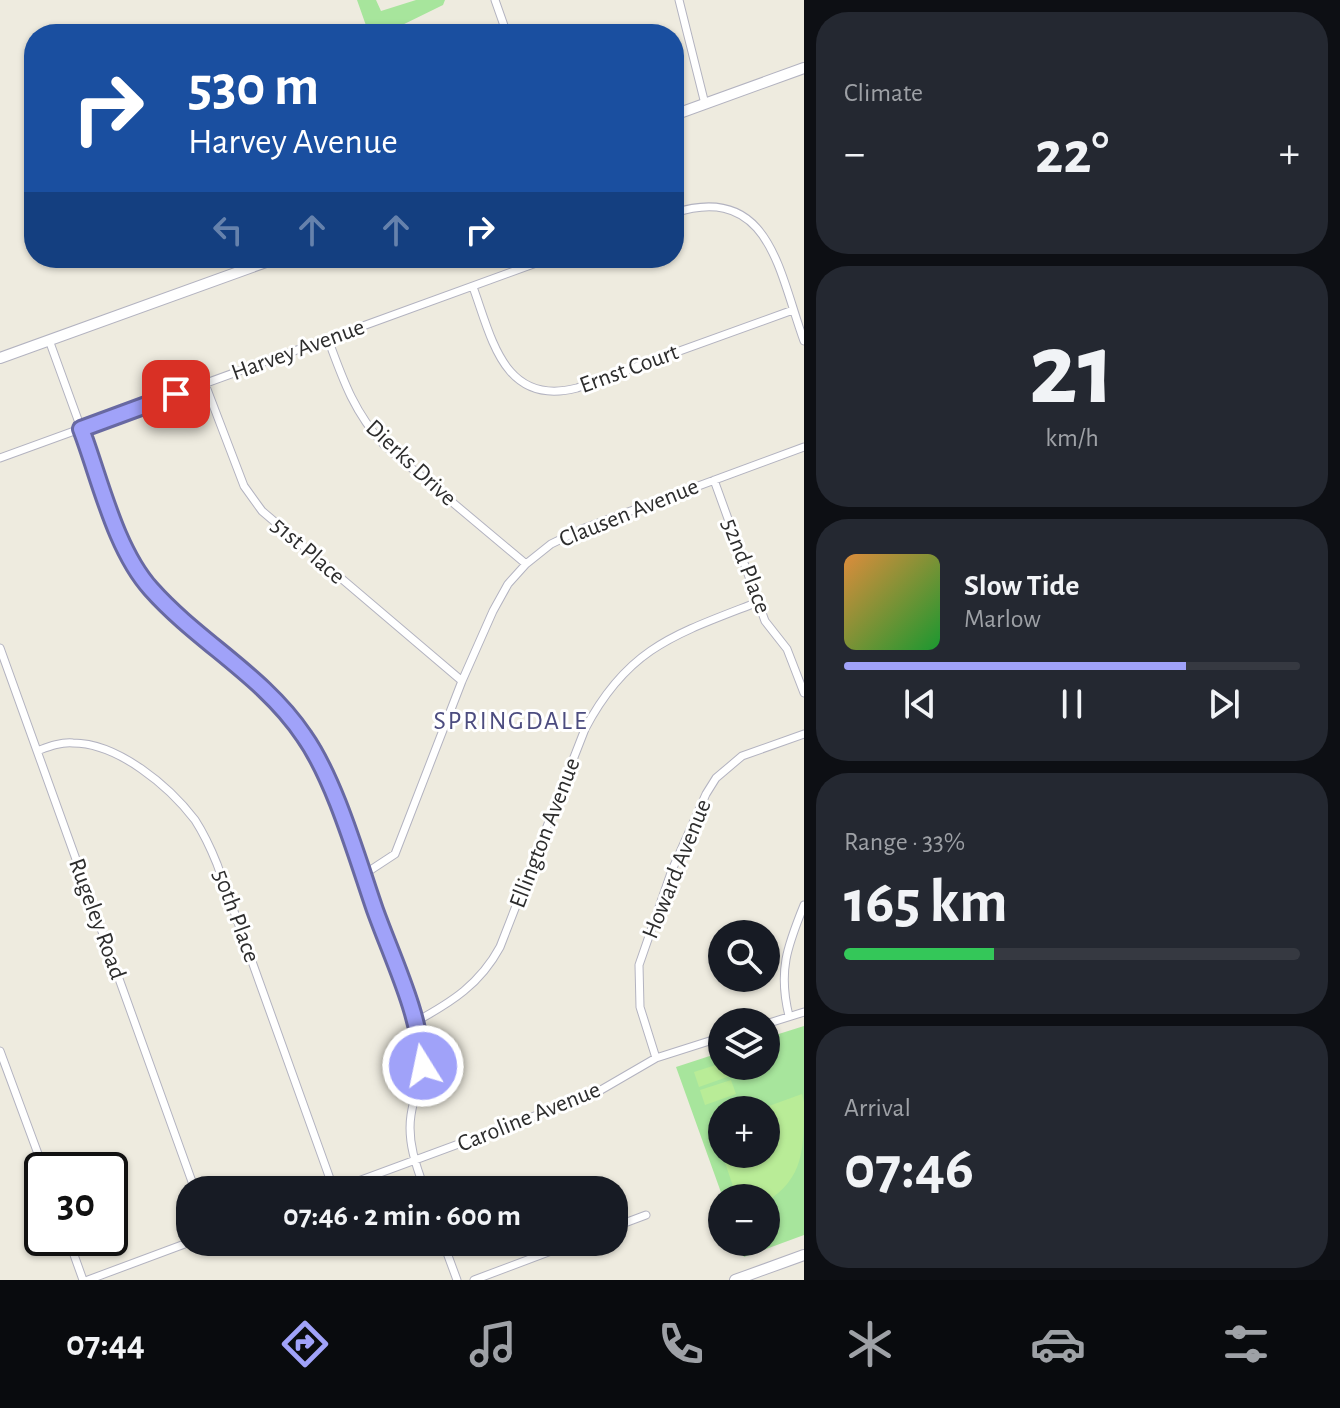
<!DOCTYPE html>
<html lang="en">
<head>
<meta charset="utf-8">
<style>
	body { margin:0; font-family:"Alegreya Sans",sans-serif; background:#242831; color:#f1f3f6; height:100vh; display:flex; flex-direction:column; font-size:30px; white-space:nowrap }
	* { box-sizing:border-box; margin:0 }
	p { font-size:26px; color:#9ea1a6 }
	.icon { flex:none; width:44px; height:44px; fill:none; stroke:currentColor; stroke-width:2; stroke-linecap:round; stroke-linejoin:round }
	.map { position:relative; flex:1; overflow:hidden }
	.details { display:flex; flex-direction:column; gap:12px; padding:12px; background:#0d0f14; width:536px }
	.details>* { flex:none }
	.guide { position:absolute; left:24px; top:24px; width:660px; height:244px; border-radius:32px; box-shadow:0 2px 6px #0004; background:#1a4fa0; color:#fff; overflow:hidden }
	.controls { position:absolute; left:708px; top:920px; display:grid; gap:16px }
	.controls a { display:grid; place-items:center; width:72px; height:72px; border-radius:50%; background:#171b24; box-shadow:0 2px 6px #0004; font-size:40px }
	.speed { position:absolute; left:24px; top:1152px; display:flex; gap:16px; font-size:40px; font-weight:700; text-align:center }
	.speed>* { display:grid; place-content:center; width:104px; height:104px; border-radius:50%; background:#171b24; box-shadow:0 2px 6px #0004; line-height:1 }
	.speed .limit { border:4px solid #111; border-radius:12px; background:#fff; color:#111 }
	.pin { position:absolute; display:grid; place-items:center; width:68px; height:68px; color:#fff; margin:-34px; border-radius:16px; box-shadow:0 4px 12px #0006 }
	.me { position:absolute; width:88px; margin:-44px; rotate:350deg; stroke-linejoin:round; filter:drop-shadow(0 0 6px #0008) }
	.turn { display:flex; align-items:center; gap:28px; height:168px; padding:0 32px; font-size:36px }
	.turn .icon { width:104px; height:104px; stroke-width:2.5 }
	.turn b { display:block; font-size:56px; line-height:68px }
	.lanes { display:flex; align-items:center; height:76px; padding:0 32px; background:#0003; justify-content:center; gap:40px; direction:ltr }
	.lanes .off { opacity:.35 }
	.big { font-size:60px; font-weight:600; line-height:1.1 }
	.details .tile { flex:1; display:flex; flex-direction:column; justify-content:center; gap:12px; min-width:0; padding:0 28px; border-radius:32px; background:#242831 }
	.details .dial { align-items:center; gap:0 }
	.dial b { font-size:104px; line-height:1 }
	.song { display:flex; align-items:center; gap:24px }
	.cover { width:96px; height:96px; border-radius:12px; background:linear-gradient(135deg,hsl(30 70% 55%),hsl(130 70% 35%)) }
	.played { height:8px; border-radius:4px; background:linear-gradient(90deg,#a0a2f9 75%,#363941 75%) }
	.keys { display:flex; justify-content:space-around; direction:ltr }
	.heat { display:flex; justify-content:space-between; align-items:center; font-size:44px; direction:ltr }
	.charge { height:12px; border-radius:6px; background:linear-gradient(90deg,#34c759 33%,#363941 0) }
	.trip { position:absolute; left:176px; top:1176px; width:452px; height:80px; border-radius:32px; background:#171b24; box-shadow:0 2px 6px #0004; font-weight:600; line-height:80px; text-align:center }
	.tab-bar { display:flex; height:128px; justify-content:space-around; align-items:center; background:#090b0e; color:#9ea1a6 }
	.tab-bar .icon { width:56px; height:56px }
	.tab-bar .selected { color:#a0a2f9 }
	.tab-bar b { font-size:36px; color:#f1f3f6 }
	main { display:flex; flex:1; min-height:0 }
	.map>svg:first-child { display:block }
	.green { fill:#a7e59c; fill-rule:evenodd }
	.pitch { fill:#b9ec97 }
	.lines { fill:none; stroke-linecap:round; stroke-linejoin:round }
	.street-casing { stroke:#b3b3c0; stroke-width:9 }
	.secondary-casing { stroke:#b3b3c0; stroke-width:12 }
	.street { stroke:#fff; stroke-width:7 }
	.secondary { stroke:#fff; stroke-width:10 }
	.route-casing { stroke:#6869a2; stroke-width:20 }
	.route { stroke:#a0a2f9; stroke-width:14 }
	.labels { text-anchor:middle; dominant-baseline:central; stroke-width:6; stroke-linejoin:round; paint-order:stroke }
	.street-label { font-size:24px; fill:#2d2d2d; stroke:#fff }
	.neighbourhood-label { font-size:26px; letter-spacing:2px; fill:#4c4c7f; stroke:#fff }
</style>
</head>
<body>
<main>
<div class="map">
<svg width="804" height="1280" viewBox="0 0 804 1280">
	<rect width="100%" height="100%" fill="#eeebdf"/>
	<path class="green" d="M 357,0 L 376,0 L 381,11 L 416,0 L 445,0 L 443,5 L 390,31 L 389,34 L 369,34 Z
		M 804,1026 L 804,1235 L 744,1257 L 738,1242 L 766,1242 L 766,1198 L 723,1198 L 676,1067 L 722,1052 L 722,1066 L 766,1066 L 766,1038 ZM 722,1110 L 766,1110 L 766,1154 L 722,1154 Z"/>
	<path class="pitch" d="M 722,1063 L 722,1066 L 727,1066 L 730,1076 L 699,1087 L 694,1072 Z
		M 731,1080 L 736,1094 L 705,1105 L 700,1090 Z
		M 802,1094 L 804,1102 C 804,1150 804,1178 766,1202 L 766,1198 L 737,1198 L 715,1133 L 718,1125 L 722,1123 L 722,1154 L 766,1154 L 766,1110 L 758,1110 Z"/>
	<g class="lines">
		<g class="street-casing">
			<path id="street" d="M 495,0 L 507,34
				M 679,0 L 705,104
				M 674,213 C 770,182 779,273 804,341
				M 473,287 C 492,339 504,407 577,388 L 793,310
				M 328,339 C 343,380 354,412 384,445 L 526,564
				M 49,340 L 118,530 L 140,576 L 165,604 L 259,684 L 304,736 L 326,777 L 420,1039 C 426,1072 416,1084 411,1115 C 407,1141 416,1166 425,1190
				M 205,384 L 244,486 L 262,511 L 462,681
				M 0,458 L 550,258
				M 714,480 L 765,621 L 787,649 L 804,693
				M 0,648 L 195,1190
				M 37,751 C 48,747 60,742 73,743 C 118,743 169,786 195,820 C 204,834 211,849 217,864 L 334,1190
				M 363,875 L 395,854 L 462,681 L 493,611 L 508,584 L 526,564 L 551,544 L 582,529 L 804,447
				M 789,1016 C 778,971 787,947 804,905
				M 415,1022 C 452,1002 480,984 500,947 L 585,729 C 628,647 676,634 758,602
				M 766,1024 L 804,1012
				M 0,1051 L 44,1170
				M 656,1058 L 640,1007 L 639,965 L 672,870 L 706,794 L 716,778 L 742,756 L 804,734
				M 334,1190 L 594,1094 L 656,1058 L 722,1037
				M 614,1227 L 646,1215
				M 68,1238 L 83,1280
				M 443,1242 L 457,1280
				M 88,1280 L 190,1242
				M 474,1280 L 575,1242"/>
		</g>
		<g class="secondary-casing">
			<path id="secondary" d="M 674,115 L 804,68
				M 0,358 L 277,258
				M 735,1280 L 804,1255"/>
		</g>
		<use href="#street" class="street"/>
		<use href="#secondary" class="secondary"/>
	</g>
	<g class="lines">
		<g class="route-casing">
			<path id="route" d="M 176,394 L 81,429 C 100,479 115,549 151,589 C 198,642 264,676 304,736 C 335,780 357,858 375,910 C 393,960 419,1012 423,1066"/>
		</g>
		<use href="#route" class="route"/>
	</g>
	<g class="labels">
		<g class="street-label">
			<text transform="translate(298 350) rotate(-20)">Harvey Avenue</text>
			<text transform="translate(629 369) rotate(-20)">Ernst Court</text>
			<text transform="translate(411 463) rotate(43)">Dierks Drive</text>
			<text transform="translate(629 513) rotate(-22)">Clausen Avenue</text>
			<text transform="translate(308 551) rotate(41)">51st Place</text>
			<text transform="translate(746 566) rotate(69)">52nd Place</text>
			<text transform="translate(545 833) rotate(-69)">Ellington Avenue</text>
			<text transform="translate(677 869) rotate(-68)">Howard Avenue</text>
			<text transform="translate(236 916) rotate(70)">50th Place</text>
			<text transform="translate(97 919) rotate(70)">Rugeley Road</text>
			<text transform="translate(529 1117) rotate(-22)">Caroline Avenue</text>
		</g>
		<g class="neighbourhood-label">
			<text x="511" y="721">SPRINGDALE</text>
		</g>
	</g>
</svg>
<div class="controls">
<a><svg class="icon" aria-label="search" viewBox="0 0 24 24"><circle cx="10" cy="10" r="6"/><path d="M15 15l6 6"/></svg></a>
<a><svg class="icon" aria-label="layers" viewBox="0 0 24 24"><path d="M12 4l9 5-9 5-9-5zM3 14l9 5 9-5"/></svg></a>
<a>+</a>
<a>−</a>
</div>
<div class="speed"><div class="limit">30</div></div>
<div class="pin" style="left:176px;top:394px;background:#d93025"><svg class="icon" aria-label="arrive" viewBox="0 0 24 24"><path d="M6 21V4h12l-3 4 3 4H6"/></svg></div>
<svg class="me" style="left:423px;top:1066px" viewBox="-20 -20 40 40"><circle r="17" fill="#a0a2f9" stroke="#fff" stroke-width="3"/><path d="M0-11L8 9 0 5-8 9z" fill="#fff"/></svg>
<div class="trip">07:46 · 2 min · 600 m</div>
<div class="guide">
<div class="turn"><svg class="icon" aria-label="right" viewBox="0 0 24 24"><path d="M7 20v-9h11M14 6l5 5-5 5"/></svg><div><b>530 m</b>Harvey Avenue</div></div>
<div class="lanes"><svg class="icon off" aria-label="left" viewBox="0 0 24 24"><path d="M17 20v-9H6M10 6l-5 5 5 5"/></svg><svg class="icon off" aria-label="ahead" viewBox="0 0 24 24"><path d="M12 20V5M6 11l6-6 6 6"/></svg><svg class="icon off" aria-label="ahead" viewBox="0 0 24 24"><path d="M12 20V5M6 11l6-6 6 6"/></svg><svg class="icon" aria-label="right" viewBox="0 0 24 24"><path d="M7 20v-9h11M14 6l5 5-5 5"/></svg></div>
</div>
</div>
<section class="details">
<div class="tile"><p>Climate</p>
<div class="heat"><a>−</a><b class="big">22°</b><a>+</a></div>
</div>
<div class="tile dial"><b>21</b><p>km/h</p></div>
<div class="tile">
<div class="song"><i class="cover"></i><div><b>Slow Tide</b><p>Marlow</p></div></div>
<div class="played"></div>
<div class="keys"><svg class="icon" aria-label="previous" viewBox="0 0 24 24"><path d="M18 5L8 12l10 7zM5 5v14"/></svg><svg class="icon" aria-label="pause" viewBox="0 0 24 24"><path d="M8 5v14M16 5v14"/></svg><svg class="icon" aria-label="next" viewBox="0 0 24 24"><path d="M6 5l10 7-10 7zM19 5v14"/></svg></div>
</div>
<div class="tile"><p>Range · 33%</p><b class="big">165 km</b><div class="charge"></div></div>
<div class="tile"><p>Arrival</p><b class="big">07:46</b></div>
</section>
</main>
<nav class="tab-bar">
<b>07:44</b>
<svg class="icon selected" aria-label="directions" viewBox="0 0 24 24"><path d="M12 3l9 9-9 9-9-9zM9 14v-3h6M13 9l2 2-2 2"/></svg>
<svg class="icon" aria-label="music" viewBox="0 0 24 24"><path d="M9 18V5l10-2v13"/><circle cx="6" cy="18" r="3"/><circle cx="16" cy="16" r="3"/></svg>
<svg class="icon" aria-label="phone" viewBox="0 0 24 24"><path d="M5 4h4l2 5-3 2q2 4 5 5l2-3 5 2v4C11 20 4 13 5 4z"/></svg>
<svg class="icon" aria-label="climate" viewBox="0 0 24 24"><path d="M12 3v18M4 7l16 10M4 17L20 7"/></svg>
<svg class="icon" aria-label="car" viewBox="0 0 24 24"><path d="M5 17H2v-5l4-1 3-4h7l3 4 3 1v5h-3M9 17h6M6 11h13"/><circle cx="7" cy="17" r="2"/><circle cx="17" cy="17" r="2"/></svg>
<svg class="icon" aria-label="filters" viewBox="0 0 24 24"><path d="M4 7h16M4 17h16"/><circle cx="9" cy="7" r="2"/><circle cx="15" cy="17" r="2"/></svg>
</nav>
</body>
</html>
